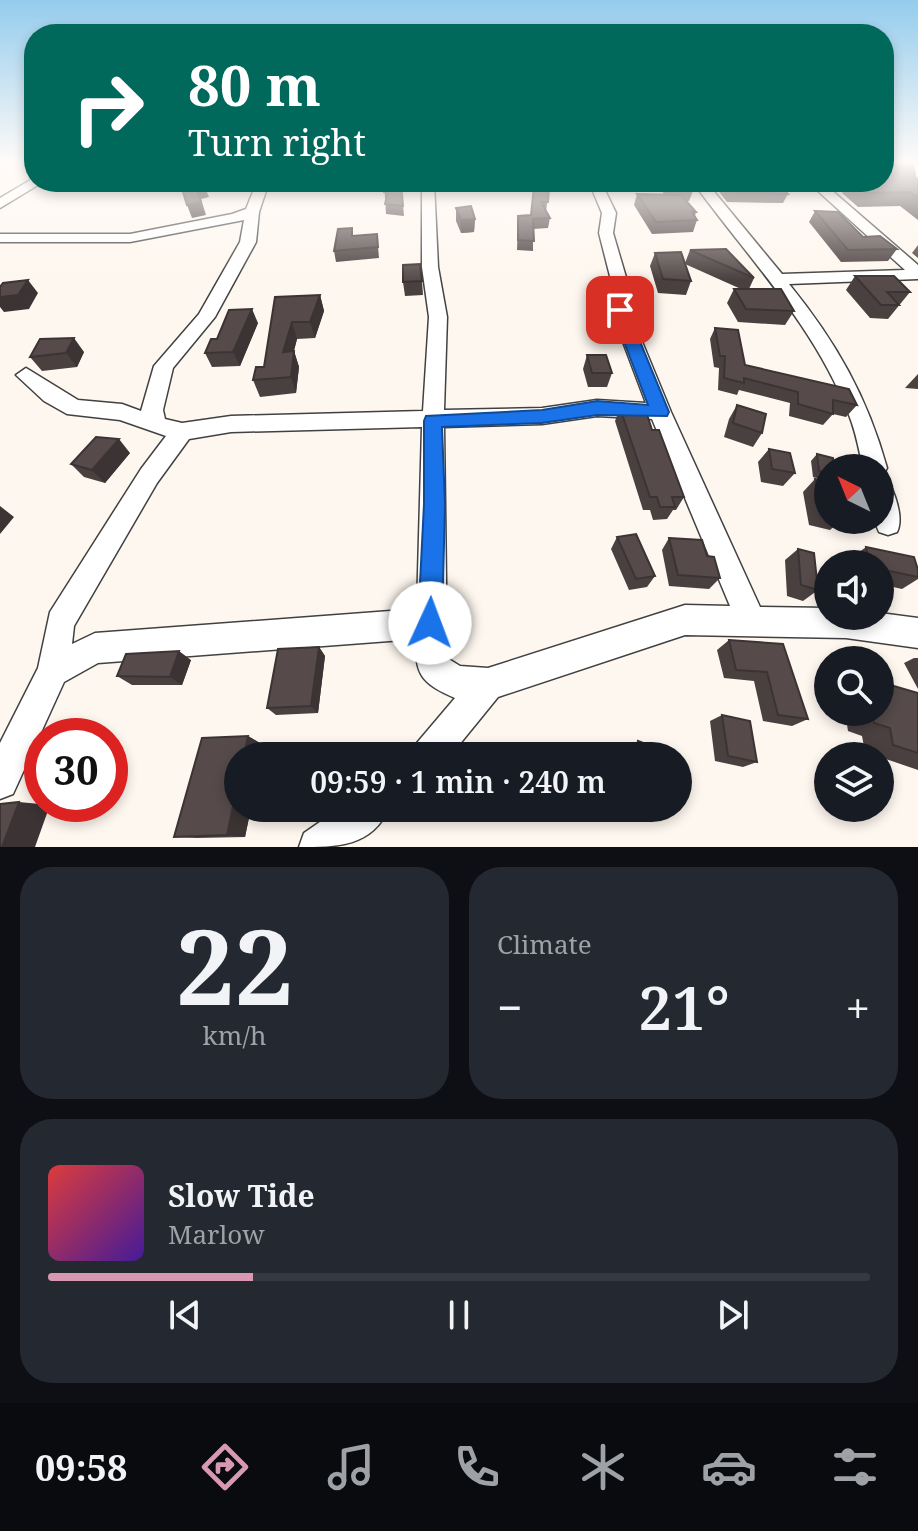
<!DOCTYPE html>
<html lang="en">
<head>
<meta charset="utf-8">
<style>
	body { margin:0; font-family:"Noto Serif",serif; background:#242831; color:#f1f3f6; height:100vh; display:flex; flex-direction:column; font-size:30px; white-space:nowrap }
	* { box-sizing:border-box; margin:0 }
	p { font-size:26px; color:#9ea1a6 }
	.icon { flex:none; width:44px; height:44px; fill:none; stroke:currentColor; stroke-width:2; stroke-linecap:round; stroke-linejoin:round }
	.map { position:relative; height:847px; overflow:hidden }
	.details { display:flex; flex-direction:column; gap:20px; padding:20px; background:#0d0f14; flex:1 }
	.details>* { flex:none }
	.hud { position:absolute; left:24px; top:24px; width:870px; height:168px; border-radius:32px; box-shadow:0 4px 12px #0003; background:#00695c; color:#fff; overflow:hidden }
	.needle { width:52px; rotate:317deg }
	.buttons { position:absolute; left:814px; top:454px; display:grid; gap:16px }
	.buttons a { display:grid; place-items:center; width:80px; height:80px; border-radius:50%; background:#171b24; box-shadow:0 4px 12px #0003; font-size:40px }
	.speed { position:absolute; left:24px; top:718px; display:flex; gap:16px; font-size:40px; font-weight:700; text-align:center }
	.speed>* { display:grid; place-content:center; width:104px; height:104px; border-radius:50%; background:#171b24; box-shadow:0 4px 12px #0003; line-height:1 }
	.speed .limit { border:12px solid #d22; background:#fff; color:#111 }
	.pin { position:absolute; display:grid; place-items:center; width:68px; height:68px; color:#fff; margin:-34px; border-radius:16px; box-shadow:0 4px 12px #0006 }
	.me { position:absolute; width:88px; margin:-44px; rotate:2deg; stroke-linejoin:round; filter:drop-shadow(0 0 6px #0008) }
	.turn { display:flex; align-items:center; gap:28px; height:168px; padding:0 32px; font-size:36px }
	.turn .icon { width:104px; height:104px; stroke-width:2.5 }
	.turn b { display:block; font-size:56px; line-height:68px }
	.big { font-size:60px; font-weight:600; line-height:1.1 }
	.details .card { flex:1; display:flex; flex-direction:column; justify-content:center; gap:12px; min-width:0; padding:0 28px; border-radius:32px; background:#242831 }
	.details .dial { align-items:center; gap:0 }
	.dial b { font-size:104px; line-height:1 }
	.song { display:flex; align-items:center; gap:24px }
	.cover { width:96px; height:96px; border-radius:12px; background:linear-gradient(135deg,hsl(0 70% 55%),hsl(260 70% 35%)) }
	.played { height:8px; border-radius:4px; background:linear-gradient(90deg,#d799b1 25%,#363941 25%) }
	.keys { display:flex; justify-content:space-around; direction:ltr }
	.heat { display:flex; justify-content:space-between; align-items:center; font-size:44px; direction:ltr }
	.details .tiles { flex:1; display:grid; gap:20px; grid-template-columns:1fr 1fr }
	.card:last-child { grid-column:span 2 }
	.trip { position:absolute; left:224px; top:742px; width:468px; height:80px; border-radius:40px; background:#171b24; box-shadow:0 4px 12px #0003; font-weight:600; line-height:80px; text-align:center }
	.dock { display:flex; height:128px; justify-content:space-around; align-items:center; background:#090b0e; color:#9ea1a6 }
	.dock .icon { width:56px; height:56px }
	.dock .on { color:#d799b1 }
	.dock b { font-size:36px; color:#f1f3f6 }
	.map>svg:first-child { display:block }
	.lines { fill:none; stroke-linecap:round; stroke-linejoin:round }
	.minor-casing { stroke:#414141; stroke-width:3 }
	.minor { fill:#fff; fill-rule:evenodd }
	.wall { fill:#4a4040 }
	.shaded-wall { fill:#3c3434 }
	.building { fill:#564b4a; stroke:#3c3434; stroke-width:2 }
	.route { fill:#1a73e8; stroke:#114b97; stroke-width:2 }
</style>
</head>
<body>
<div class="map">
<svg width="918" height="847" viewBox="0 0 918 847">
	<rect width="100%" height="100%" fill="#fef7ef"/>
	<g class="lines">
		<g class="minor-casing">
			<path id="minor" d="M 34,178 L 34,182 L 40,182 L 38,185 L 0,208 L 0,198 Z
				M 257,182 L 269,182 L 259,212 L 256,242 L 215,317 L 173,368 L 163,410 L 165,419 L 182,423 L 231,416 L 423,411 L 429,317 L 422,267 L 422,182 L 434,182 L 438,267 L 447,317 L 444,410 L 542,408 L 597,400 L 646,403 L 611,310 L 612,284 L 599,233 L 602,213 L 589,182 L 601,182 L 616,213 L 613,233 L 628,284 L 629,310 L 671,412 L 760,607 L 828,608 L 828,616 L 880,616 L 880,613 L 918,618 L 918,648 L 846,638 L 685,635 L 498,697 L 450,756 L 411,756 L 416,744 L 455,698 C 421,683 415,675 416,639 L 98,663 L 64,682 L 13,794 L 0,799 L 0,743 L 38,668 L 50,612 L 141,469 L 166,436 L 120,420 L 67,414 L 44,401 L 16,375 L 26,368 L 78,400 L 122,404 L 141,411 L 154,366 L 199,314 L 240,242 L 244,220 L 130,242 L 0,242 L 0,234 L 130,234 L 232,214 L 246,209 ZM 597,416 L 652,419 L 730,606 L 685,605 L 488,668 L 460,666 L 447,658 L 444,427 L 542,424 ZM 422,427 L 417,609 L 95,633 L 72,644 L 74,626 L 157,483 L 189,439 L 231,432 Z
				M 693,182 L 706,182 L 782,274 L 905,270 L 808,182 L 822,182 L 918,265 L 918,279 L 789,284 C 836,342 867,396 887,468 L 883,475 L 880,476 L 880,468 L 863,468 C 859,450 856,432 849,415 C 815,326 748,258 693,182 Z
				M 880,479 L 889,482 C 895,495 904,518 897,532 L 888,535 L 879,532 L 874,520 L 880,520 Z
				M 340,808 L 389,808 C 372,847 337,847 299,847 L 304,833 Z"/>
		</g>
		<use href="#minor" class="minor"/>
	</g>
	<path class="wall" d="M 884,162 L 912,162 L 916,179 L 918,179 L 918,220 L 900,206 L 858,207 L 842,193 L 849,182 L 884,182 L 886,175 Z
		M 384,182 L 411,182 L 401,183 L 404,216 L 386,214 Z
		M 658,182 L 687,182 L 693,191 L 689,201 L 686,201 L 696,212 L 695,216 L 697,220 L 693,232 L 652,234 L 634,205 L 637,194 L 664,195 Z
		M 720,182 L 778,182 L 788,194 L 783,203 L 727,202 L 717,189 Z
		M 549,187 L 546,212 L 550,218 L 548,228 L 533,229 L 533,251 L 517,250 L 518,216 L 531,215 Z
		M 456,208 L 475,219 L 474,232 L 461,233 L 456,221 Z
		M 815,211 L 863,237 L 897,249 L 888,261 L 841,262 L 809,222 Z
		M 377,234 L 379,258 L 336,262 L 334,251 L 353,236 Z
		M 918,245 L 918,258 L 912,253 Z
		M 690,250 L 754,278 L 749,289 L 794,311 L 785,325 L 738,322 L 727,303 L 734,289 L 741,289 L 685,264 L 691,281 L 686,295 L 658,293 L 650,266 L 655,253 L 685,263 Z
		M 855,276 L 910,292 L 888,319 L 870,318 L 846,290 Z
		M 422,281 L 423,295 L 405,296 L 403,282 Z
		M 320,295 L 324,311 L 315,338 L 297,339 L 294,351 L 299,367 L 296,393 L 260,397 L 253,380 L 264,367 L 275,297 Z
		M 258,323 L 240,366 L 212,367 L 205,353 Z
		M 715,328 L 745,365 L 857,405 L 846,417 L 833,414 L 823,425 L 789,416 L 790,403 L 739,390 L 737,395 L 718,390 L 719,368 L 714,367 L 710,339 Z
		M 40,339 L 84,352 L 77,367 L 42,371 L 30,357 Z
		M 587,355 L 612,373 L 607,387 L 588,387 L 583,369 Z
		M 918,374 L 918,389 L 905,388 Z
		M 737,405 L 762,433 L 753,447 L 724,437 L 729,419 Z
		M 620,408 L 652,430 L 684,497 L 676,510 L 673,510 L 667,519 L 653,520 L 650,510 L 643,510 L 615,421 Z
		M 769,449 L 795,473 L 783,486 L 761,482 L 758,462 Z
		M 130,453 L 105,483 L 84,477 L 71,464 Z
		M 817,454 L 828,468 L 828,481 L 813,477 L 811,461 Z
		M 815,479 L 828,482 L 828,520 L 841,520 L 830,530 L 809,525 L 803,492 Z
		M 617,537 L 655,576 L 647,587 L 629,590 L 611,549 Z
		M 669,538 L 707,556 L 720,578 L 709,589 L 669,586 L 662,550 Z
		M 866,547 L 918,570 L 918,579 L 902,589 L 880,584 L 880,564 L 851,564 L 850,559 Z
		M 798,549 L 818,590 L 803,601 L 787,596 L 785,560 Z
		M 729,640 L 783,644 L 808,719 L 792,726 L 763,721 L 754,681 L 724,678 L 717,650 Z
		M 319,647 L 325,656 L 318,713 L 276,715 L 267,708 Z
		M 914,658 L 918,658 L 918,689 L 904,663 Z
		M 191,660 L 182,685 L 132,685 L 117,676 Z
		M 880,682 L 918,693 L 918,770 L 880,757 L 880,756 L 865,752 L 862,736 L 848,731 L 845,712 L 880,712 Z
		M 722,715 L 757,762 L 743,767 L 715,761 L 710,721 Z
		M 248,736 L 263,745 L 261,756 L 238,756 L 238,808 L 251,808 L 245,837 L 197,838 L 174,837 L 202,738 Z
		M 638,741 L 664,756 L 628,756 L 629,747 Z
		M 608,749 L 608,756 L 601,756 L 601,754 Z"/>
	<path class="shaded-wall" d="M 204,185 L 209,197 L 201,199 L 206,215 L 192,218 L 187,205 L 196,187 Z
		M 475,219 L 474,232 L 461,233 L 461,220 Z
		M 28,280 L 38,293 L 29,309 L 4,312 L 0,307 L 0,297 Z
		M 320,295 L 324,311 L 315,338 L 310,322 Z
		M 252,309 L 258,323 L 240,366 L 233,352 Z
		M 292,322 L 297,339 L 289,368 L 283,352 Z
		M 74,338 L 84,352 L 77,367 L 66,353 Z
		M 294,351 L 299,367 L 296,393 L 291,377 Z
		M 119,439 L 130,453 L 105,483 L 92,470 Z
		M 0,506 L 14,517 L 0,534 Z
		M 319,647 L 325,656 L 318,713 L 311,706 Z
		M 179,651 L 191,660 L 182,685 L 170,677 Z
		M 248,736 L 263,745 L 261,756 L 244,756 Z
		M 238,783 L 238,808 L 251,808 L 245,837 L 227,835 Z
		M 19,802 L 50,805 L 35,847 L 2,847 Z"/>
	<path class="building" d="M 895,162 L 912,162 L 916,179 L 918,179 L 918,198 L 910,192 L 866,193 L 853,182 L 884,182 L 884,175 L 898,175 Z
		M 180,182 L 200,182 L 204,185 L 196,187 L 201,202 L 187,205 Z
		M 384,182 L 401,182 L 403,206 L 385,204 L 388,192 L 384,192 Z
		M 665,182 L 687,182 L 693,191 L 670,191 Z
		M 722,182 L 778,182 L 788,194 L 731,192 Z
		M 534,186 L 549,187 L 548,202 L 541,202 L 550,218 L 533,219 L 534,241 L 518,240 L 518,216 L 531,215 Z
		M 637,194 L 681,195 L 696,212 L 692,212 L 697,220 L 656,222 Z
		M 471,206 L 475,219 L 461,220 L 456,208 Z
		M 815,211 L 838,212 L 863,237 L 880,236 L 897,249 L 848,250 Z
		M 352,228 L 352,236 L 377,234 L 378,247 L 334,251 L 338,229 Z
		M 726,249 L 754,278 L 690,250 Z
		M 681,252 L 691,281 L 663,279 L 655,253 Z
		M 420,264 L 422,281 L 403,282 L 403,265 Z
		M 855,276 L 894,276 L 910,292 L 887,292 L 899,305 L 881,305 Z
		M 28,280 L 18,295 L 0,297 L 0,287 L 3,283 Z
		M 734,289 L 781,289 L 794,311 L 746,309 Z
		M 320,295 L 310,322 L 292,322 L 283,352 L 294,351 L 291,377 L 253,380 L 256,367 L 264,367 L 275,297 Z
		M 252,309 L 233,352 L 205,353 L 211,339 L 217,339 L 229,310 Z
		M 715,328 L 738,330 L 745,365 L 849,389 L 857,405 L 833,400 L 833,414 L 798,404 L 798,392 L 744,378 L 744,383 L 724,378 L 725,356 L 720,356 Z
		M 74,338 L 66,353 L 30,357 L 40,339 Z
		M 587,355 L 606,355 L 612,373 L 592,373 Z
		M 737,405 L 766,414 L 762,433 L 733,423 Z
		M 620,408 L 645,408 L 652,430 L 659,430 L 684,497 L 672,497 L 675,507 L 660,507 L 657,497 L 650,497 Z
		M 96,437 L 119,439 L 92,470 L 71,464 Z
		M 769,449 L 790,453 L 795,473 L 772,469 Z
		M 817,454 L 833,458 L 835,468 L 828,468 L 828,473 L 819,471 Z
		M 815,479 L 828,482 L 828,514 L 822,512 Z
		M 636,534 L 655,576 L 636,579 L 617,537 Z
		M 669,538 L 702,540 L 707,556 L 714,557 L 720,578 L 678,575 Z
		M 866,547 L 914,557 L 918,570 L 918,577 L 880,569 L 880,564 L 870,564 Z
		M 798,549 L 814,553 L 818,590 L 801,585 Z
		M 729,640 L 783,644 L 808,719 L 778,715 L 767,672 L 736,670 Z
		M 319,647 L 311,706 L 267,708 L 278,649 Z
		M 179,651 L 170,677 L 117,676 L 126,654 Z
		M 880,682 L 918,693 L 918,753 L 893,745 L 890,728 L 874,723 L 872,712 L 880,712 L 880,697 L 884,698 Z
		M 722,715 L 750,721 L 757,762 L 728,756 Z
		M 248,736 L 244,756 L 238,756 L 238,783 L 227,835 L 174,837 L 202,738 Z
		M 638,741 L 664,751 L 664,756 L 636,756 Z
		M 608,749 L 628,756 L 608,756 Z
		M 19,802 L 2,847 L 0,847 L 0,804 Z"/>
	<linearGradient id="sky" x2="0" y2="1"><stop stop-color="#94cced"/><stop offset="0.58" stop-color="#fffbf8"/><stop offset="1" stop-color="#fffbf8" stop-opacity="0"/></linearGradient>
	<rect width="918" height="280" fill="url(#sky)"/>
	<path class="route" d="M 620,306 L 627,310 L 669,412 L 667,416 L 597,415 L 542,423 L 442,427 L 445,504 L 442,623 L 439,632 L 430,635 L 421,632 L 418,623 L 424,504 L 424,421 L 426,416 L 542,410 L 597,401 L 648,405 L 612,310 Z"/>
</svg>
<div class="buttons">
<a><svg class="needle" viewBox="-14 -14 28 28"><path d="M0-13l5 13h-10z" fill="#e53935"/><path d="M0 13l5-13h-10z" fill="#9ea1a6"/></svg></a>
<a><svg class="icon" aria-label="sound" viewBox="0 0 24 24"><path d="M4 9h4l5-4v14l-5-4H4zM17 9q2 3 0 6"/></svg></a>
<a><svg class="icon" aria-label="search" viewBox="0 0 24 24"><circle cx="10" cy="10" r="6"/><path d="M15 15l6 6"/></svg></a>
<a><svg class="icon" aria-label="layers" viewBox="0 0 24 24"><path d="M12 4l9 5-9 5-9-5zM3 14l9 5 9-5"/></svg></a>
</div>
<div class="speed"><div class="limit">30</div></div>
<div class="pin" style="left:620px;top:310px;background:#d93025"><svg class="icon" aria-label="arrive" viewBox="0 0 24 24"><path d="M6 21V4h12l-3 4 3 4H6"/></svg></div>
<svg class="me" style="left:430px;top:623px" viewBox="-20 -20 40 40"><circle r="19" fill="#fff"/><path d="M0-13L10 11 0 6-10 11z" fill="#1a73e8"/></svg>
<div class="trip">09:59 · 1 min · 240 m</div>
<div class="hud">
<div class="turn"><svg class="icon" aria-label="right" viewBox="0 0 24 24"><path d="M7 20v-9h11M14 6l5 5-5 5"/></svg><div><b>80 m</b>Turn right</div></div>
</div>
</div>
<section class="details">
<div class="tiles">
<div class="card dial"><b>22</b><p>km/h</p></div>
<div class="card"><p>Climate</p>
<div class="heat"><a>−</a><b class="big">21°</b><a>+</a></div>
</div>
<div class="card">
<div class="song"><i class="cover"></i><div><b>Slow Tide</b><p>Marlow</p></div></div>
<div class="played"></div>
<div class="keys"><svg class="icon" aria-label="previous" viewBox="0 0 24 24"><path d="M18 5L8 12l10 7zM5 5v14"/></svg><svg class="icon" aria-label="pause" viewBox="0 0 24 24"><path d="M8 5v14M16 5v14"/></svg><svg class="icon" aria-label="next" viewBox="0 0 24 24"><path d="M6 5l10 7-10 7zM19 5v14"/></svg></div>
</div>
</div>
</section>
<nav class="dock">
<b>09:58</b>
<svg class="icon on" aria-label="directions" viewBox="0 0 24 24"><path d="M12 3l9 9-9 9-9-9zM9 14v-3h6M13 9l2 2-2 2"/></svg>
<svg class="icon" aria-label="music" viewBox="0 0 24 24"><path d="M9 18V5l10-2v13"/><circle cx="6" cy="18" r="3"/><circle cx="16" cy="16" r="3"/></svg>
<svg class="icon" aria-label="phone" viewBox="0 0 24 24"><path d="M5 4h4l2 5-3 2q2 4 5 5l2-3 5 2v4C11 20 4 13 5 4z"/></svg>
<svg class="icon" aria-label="climate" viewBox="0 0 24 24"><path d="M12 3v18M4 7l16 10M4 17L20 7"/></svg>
<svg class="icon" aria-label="car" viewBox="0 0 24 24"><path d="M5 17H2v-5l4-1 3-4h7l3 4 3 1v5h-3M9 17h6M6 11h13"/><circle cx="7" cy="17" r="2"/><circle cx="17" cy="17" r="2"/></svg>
<svg class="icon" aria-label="filters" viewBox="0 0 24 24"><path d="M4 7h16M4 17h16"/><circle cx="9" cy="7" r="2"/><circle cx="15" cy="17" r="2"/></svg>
</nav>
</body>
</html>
